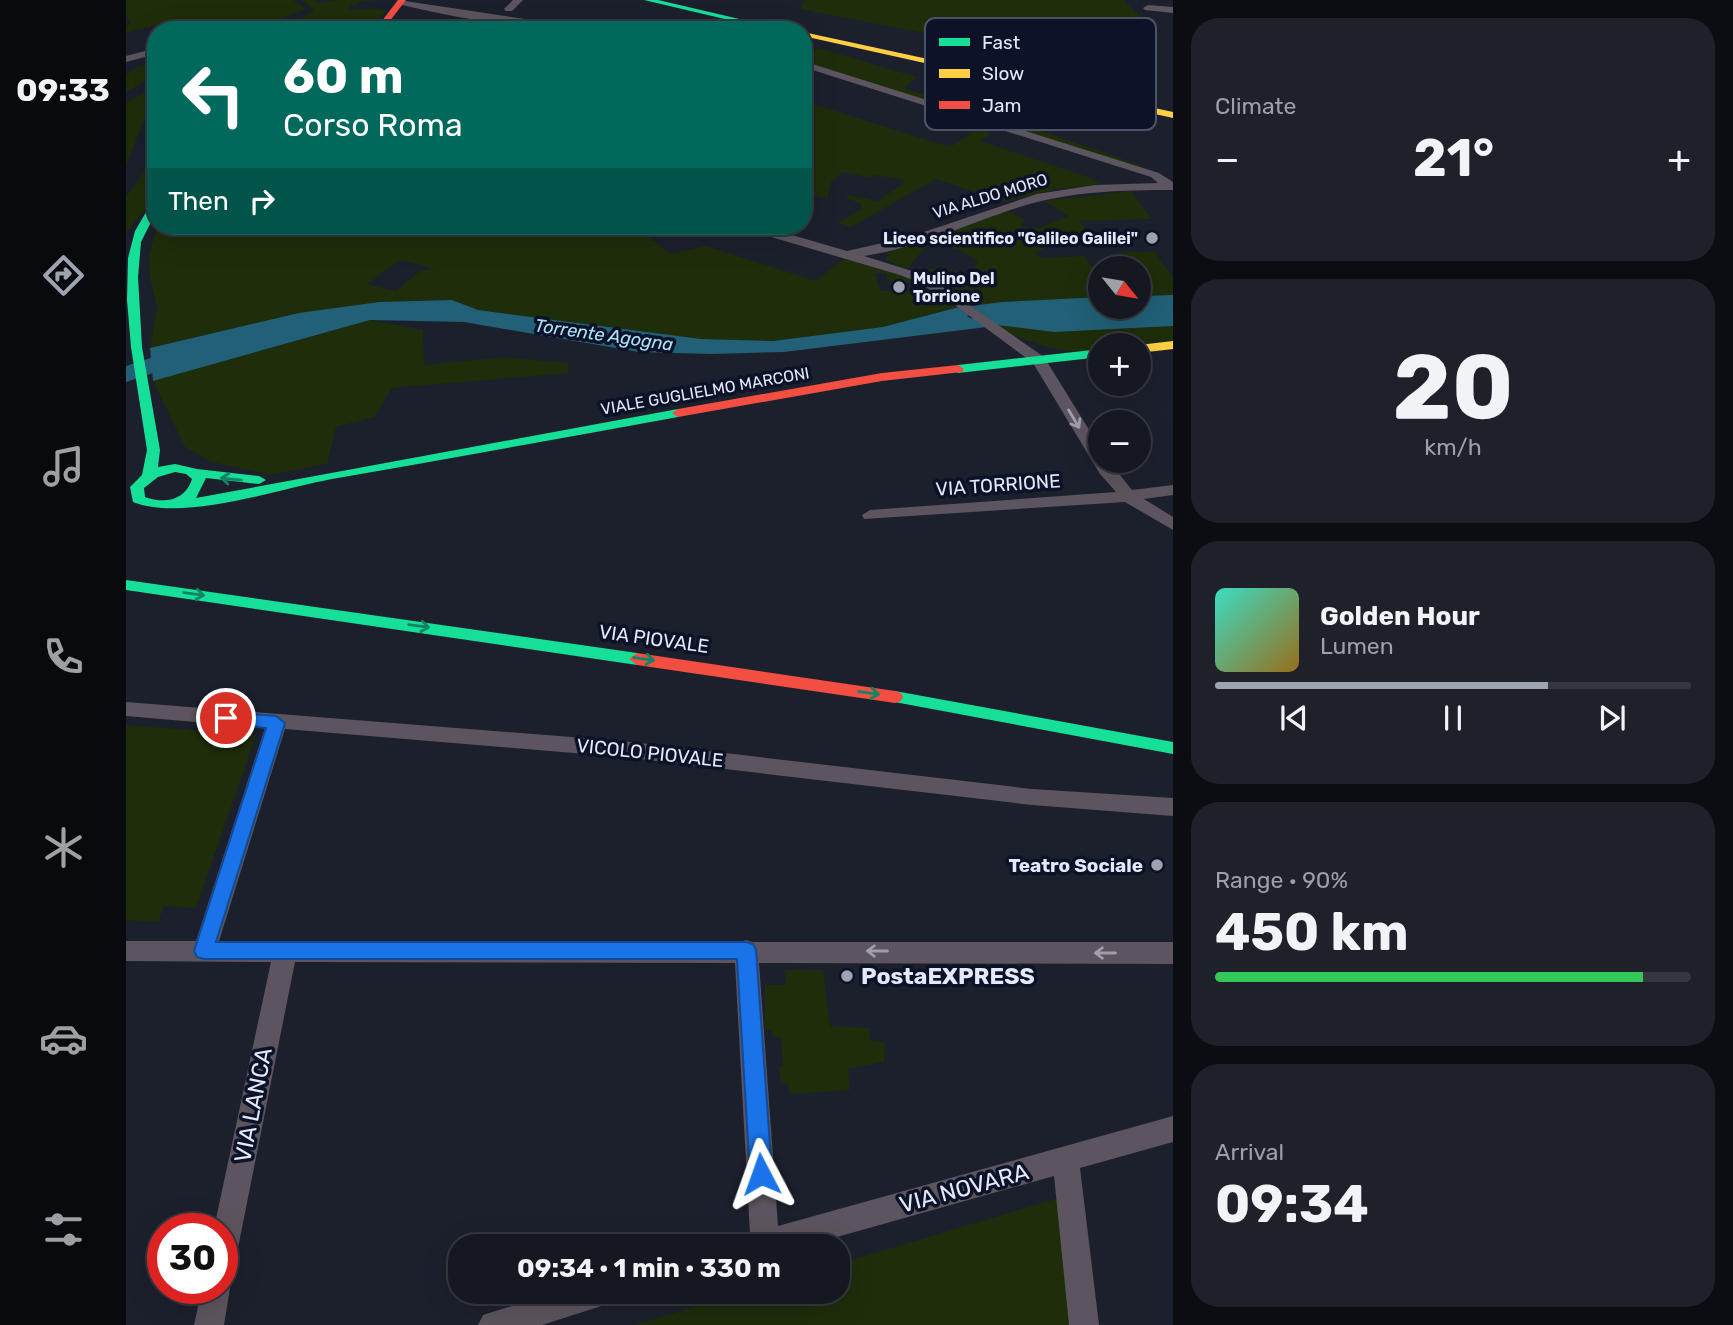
<!DOCTYPE html>
<html lang="en">
<head>
<meta charset="utf-8">
<style>
	body { margin:0; font-family:Rubik,sans-serif; background:#1e212a; color:#f1f3f6; height:100vh; display:flex; flex-direction:column; font-size:26px; white-space:nowrap }
	* { box-sizing:border-box; margin:0 }
	p { font-size:23px; color:#9da0a5 }
	.icon { flex:none; width:38px; height:38px; fill:none; stroke:currentColor; stroke-width:2; stroke-linecap:round; stroke-linejoin:round }
	.map { position:relative; flex:1; overflow:hidden }
	.side { display:flex; flex-direction:column; gap:18px; padding:18px; background:#0c0d12; width:560px }
	.side>* { flex:none }
	.hud { position:absolute; left:21px; top:21px; width:665px; height:214px; border-radius:28px; box-shadow:0 7px 28px #0002,0 0 0 2px #34373f; background:#00695c; color:#fff; overflow:hidden }
	.needle { width:46px; rotate:120deg }
	.fabs { position:absolute; left:962px; top:256px; display:grid; gap:14px }
	.fabs a { display:grid; place-items:center; width:63px; height:63px; border-radius:50%; background:#151821; box-shadow:0 7px 28px #0002,0 0 0 2px #34373f; font-size:35px }
	.speed { position:absolute; left:21px; top:1213px; display:flex; gap:14px; font-size:35px; font-weight:700; text-align:center }
	.speed>* { display:grid; place-content:center; width:91px; height:91px; border-radius:50%; background:#151821; box-shadow:0 7px 28px #0002,0 0 0 2px #34373f; line-height:1 }
	.speed .limit { border:10px solid #d22; background:#fff; color:#111 }
	.pin { position:absolute; display:grid; place-items:center; width:60px; height:60px; color:#fff; margin:-30px; border:4px solid #fff; border-radius:50%; box-shadow:0 2px 7px #0007 }
	.me { position:absolute; width:77px; margin:-38px; rotate:356deg; stroke-linejoin:round; filter:drop-shadow(0 0 5px #0008) }
	.turn { display:flex; align-items:center; gap:24px; height:147px; padding:0 21px; font-size:32px }
	.turn .icon { width:91px; height:91px; stroke-width:2.5 }
	.turn b { display:block; font-size:49px; line-height:60px }
	.then { display:flex; align-items:center; height:66px; padding:0 21px; background:#0003; gap:14px; font-size:26px }
	.big { font-size:52px; font-weight:700; line-height:1.1 }
	.side .tile { flex:1; display:flex; flex-direction:column; justify-content:center; gap:10px; min-width:0; padding:0 24px; border-radius:28px; background:#1e212a }
	.side .dial { align-items:center; gap:0 }
	.dial b { font-size:91px; line-height:1 }
	.song { display:flex; align-items:center; gap:21px }
	.cover { width:84px; height:84px; border-radius:10px; background:linear-gradient(135deg,hsl(170 70% 55%),hsl(40 70% 35%)) }
	.played { height:7px; border-radius:4px; background:linear-gradient(90deg,#9da3b1 70%,#34373f 70%) }
	.keys { display:flex; justify-content:space-around; direction:ltr }
	.heat { display:flex; justify-content:space-between; align-items:center; font-size:38px; direction:ltr }
	.charge { height:10px; border-radius:5px; background:linear-gradient(90deg,#34c759 90%,#34373f 0) }
	.trip { position:absolute; left:322px; top:1234px; width:402px; height:70px; border-radius:28px; background:#151821; box-shadow:0 7px 28px #0002,0 0 0 2px #34373f; font-weight:700; line-height:70px; text-align:center }
	main { display:flex; flex:1; min-height:0 }
	.tabs { display:flex; flex-direction:column; width:126px; justify-content:space-around; align-items:center; background:#080a0d; color:#9da0a5 }
	.tabs .icon { width:49px; height:49px }
	.tabs .selected { color:#9da3b1 }
	.tabs b { font-size:32px; color:#f1f3f6 }
	.map>svg:first-child { display:block }
	.green { fill:#1e2d0a; fill-rule:evenodd }
	.water { fill:#216077 }
	.lines { fill:none; stroke-linecap:round; stroke-linejoin:round }
	.river { fill:#216077; fill-rule:evenodd }
	.street { fill:#5c545e; fill-rule:evenodd }
	.fast { fill:#16e098; fill-rule:evenodd }
	.slow { fill:#ffcf43; fill-rule:evenodd }
	.jam { fill:#f24e42; fill-rule:evenodd }
	.oneway { stroke:#a09eac }
	.oneway2 { stroke:#128466 }
	.route { fill:#1a73e8; stroke:#114b97; stroke-width:2 }
	.poi-dot { fill:#9da3b1; stroke:#0c1329; stroke-width:2.5 }
	.labels { text-anchor:middle; dominant-baseline:central; stroke-width:7; stroke-linejoin:round; paint-order:stroke }
	.far-street-label { font-size:16px; fill:#e3e9f9; stroke:#0c1329 }
	.far-poi-label { font-size:16px; font-weight:bold; fill:#e3e9f9; stroke:#0c1329; text-anchor:end }
	.far-water-label { font-size:18px; font-style:italic; fill:#ace2f9; stroke:#0c1329 }
	.street-label { font-size:19px; fill:#e3e9f9; stroke:#0c1329 }
	.poi-label { font-size:19px; font-weight:bold; fill:#e3e9f9; stroke:#0c1329; text-anchor:end }
	.near-poi-label { font-size:23px; font-weight:bold; fill:#e3e9f9; stroke:#0c1329; text-anchor:start }
	.near-street-label { font-size:23px; fill:#e3e9f9; stroke:#0c1329 }
	.key { fill:#0c1329; stroke:#4c5367; stroke-width:2 }
	.key-label { font-size:19px; fill:#e3e9f9 }
</style>
</head>
<body>
<main>
<nav class="tabs">
<b>09:33</b>
<svg class="icon selected" aria-label="directions" viewBox="0 0 24 24"><path d="M12 3l9 9-9 9-9-9zM9 14v-3h6M13 9l2 2-2 2"/></svg>
<svg class="icon" aria-label="music" viewBox="0 0 24 24"><path d="M9 18V5l10-2v13"/><circle cx="6" cy="18" r="3"/><circle cx="16" cy="16" r="3"/></svg>
<svg class="icon" aria-label="phone" viewBox="0 0 24 24"><path d="M5 4h4l2 5-3 2q2 4 5 5l2-3 5 2v4C11 20 4 13 5 4z"/></svg>
<svg class="icon" aria-label="climate" viewBox="0 0 24 24"><path d="M12 3v18M4 7l16 10M4 17L20 7"/></svg>
<svg class="icon" aria-label="car" viewBox="0 0 24 24"><path d="M5 17H2v-5l4-1 3-4h7l3 4 3 1v5h-3M9 17h6M6 11h13"/><circle cx="7" cy="17" r="2"/><circle cx="17" cy="17" r="2"/></svg>
<svg class="icon" aria-label="filters" viewBox="0 0 24 24"><path d="M4 7h16M4 17h16"/><circle cx="9" cy="7" r="2"/><circle cx="15" cy="17" r="2"/></svg>
</nav>
<div class="map">
<svg width="1047" height="1325" viewBox="0 0 1047 1325">
	<rect width="100%" height="100%" fill="#1c202c"/>
	<path class="green" d="M 0,0 L 167,0 L 180,9 L 125,30 L 53,30 L 49,20 L 0,33 L 0,26 L 5,24 L 0,16 Z
		M 176,0 L 187,0 L 193,3 L 213,0 L 252,0 L 232,2 L 232,5 L 224,6 L 224,10 L 251,9 L 261,11 L 242,30 L 141,30 L 176,18 L 188,10 Z
		M 679,0 L 998,0 L 1034,36 L 1020,37 L 1016,46 L 999,54 L 977,74 L 848,47 L 834,40 L 674,9 Z
		M 693,48 L 791,77 L 778,88 L 826,105 L 884,116 L 907,128 L 1016,166 L 1014,168 L 677,61 L 677,58 Z
		M 30,58 L 30,75 L 0,92 L 0,74 Z
		M 30,86 L 30,115 L 20,116 L 0,165 L 0,103 Z
		M 677,101 L 824,147 L 853,129 L 865,133 L 854,141 L 962,177 L 974,184 L 931,189 L 878,202 L 810,179 L 725,227 L 712,223 L 737,208 L 734,207 L 736,204 L 720,198 L 721,195 L 752,201 L 777,184 L 778,180 L 748,175 L 745,178 L 717,172 L 705,182 L 701,199 L 681,193 L 677,195 Z
		M 30,162 L 30,196 L 0,233 L 0,196 C 12,185 15,168 30,162 Z
		M 1005,191 L 1026,219 L 954,221 L 963,237 L 955,234 L 911,236 L 918,250 L 908,252 L 915,258 L 958,256 L 975,279 L 975,297 L 876,302 L 845,306 L 795,274 L 807,268 L 844,273 L 852,261 L 833,250 L 802,244 L 781,269 L 760,260 L 763,251 L 882,211 L 898,219 L 895,227 L 910,229 L 943,216 L 918,201 Z
		M 31,226 L 509,226 L 545,254 L 580,246 L 690,281 L 719,258 L 789,277 L 833,307 L 757,327 L 647,341 L 575,339 L 352,310 L 326,300 L 253,302 L 151,318 L 24,348 L 31,307 L 24,278 L 23,255 ZM 274,260 L 311,270 L 295,270 L 270,291 L 241,284 ZM 749,273 L 760,273 L 762,282 L 792,282 L 795,291 L 754,291 Z
		M 992,252 L 1029,252 L 1047,278 L 1047,295 L 1013,296 L 1013,268 L 1002,268 Z
		M 244,320 L 297,330 L 298,365 L 378,357 L 442,363 L 443,373 L 266,388 L 248,417 L 210,427 L 201,464 L 143,475 L 86,462 L 59,447 L 27,381 Z
		M 877,323 L 928,332 L 1047,326 L 1047,345 L 975,345 L 975,353 C 933,352 906,346 869,325 Z
		M 0,725 L 130,735 L 70,908 L 38,906 L 32,922 L 0,920 Z
		M 659,970 L 697,970 L 704,1026 L 743,1028 L 744,1040 L 759,1042 L 758,1062 L 722,1069 L 724,1090 L 664,1094 L 662,1083 L 655,1083 L 653,1067 L 657,1066 L 655,1037 L 647,1037 L 645,1030 L 639,1030 L 639,985 L 660,985 Z
		M 943,1195 L 958,1325 L 508,1325 L 620,1292 L 712,1292 L 712,1264 Z"/>
	<path class="water" d="M 1047,295 L 1047,326 L 928,332 L 871,325 L 845,306 L 876,302 L 975,297 L 975,306 L 1013,306 L 1013,296 Z
		M 326,300 L 352,310 L 575,339 L 647,341 L 757,327 L 833,307 L 844,314 L 841,316 L 844,318 L 851,319 L 861,327 L 658,352 L 585,354 L 513,352 L 338,322 L 244,320 L 27,381 L 24,348 L 173,313 L 253,302 Z"/>
	<g class="lines">
		<path class="river" d="M 49,350 L 58,353 L 62,358 L 58,363 L 0,382 L 0,366 Z"/>
		<path class="street" d="M 272,0 L 452,27 L 457,30 C 396,30 331,18 272,4 Z
			M 387,0 L 397,0 L 386,11 L 380,11 L 378,9 Z
			M 1022,5 L 1047,7 L 1047,13 L 1019,10 L 1017,8 Z
			M 36,22 L 42,22 L 45,30 L 35,30 Z
			M 30,48 L 30,54 L 0,62 L 0,56 Z
			M 677,61 L 1033,173 L 1047,182 L 1047,190 C 997,190 946,191 897,206 C 845,222 794,248 738,256 L 802,276 L 918,357 L 975,449 L 975,460 L 982,460 L 1006,490 L 1047,485 L 1047,495 L 1018,499 L 1047,517 L 1047,530 L 999,502 L 738,519 L 736,515 L 744,510 L 990,492 L 974,474 L 907,363 L 830,306 L 792,282 L 774,275 L 618,229 L 616,226 L 635,226 L 721,251 L 783,237 L 911,194 L 969,185 L 1032,183 L 1025,177 L 677,67 Z
			M 0,702 L 496,741 L 906,789 L 1047,798 L 1047,816 L 906,805 L 496,757 L 159,729 L 93,941 L 614,942 L 620,940 L 626,942 L 1047,942 L 1047,964 L 633,963 L 652,1226 L 1047,1116 L 1047,1142 L 954,1168 L 973,1325 L 943,1325 L 928,1176 L 679,1246 L 615,1246 L 619,1236 L 624,1234 L 609,963 L 169,962 L 110,1258 L 106,1268 L 96,1272 L 96,1228 L 88,1228 L 145,962 L 0,961 L 0,941 L 70,941 L 139,728 L 0,716 Z
			M 96,1276 L 100,1278 L 104,1288 L 98,1325 L 68,1325 L 76,1288 L 96,1288 Z
			M 431,1292 L 492,1292 L 488,1302 L 416,1325 L 352,1325 L 357,1315 Z"/>
		<path class="fast" d="M 518,0 L 532,0 L 661,30 L 645,30 Z
			M 30,201 L 30,212 L 15,242 L 12,277 L 16,347 L 34,450 L 32,467 L 49,464 L 71,469 L 133,476 L 140,480 L 133,484 L 80,478 L 70,498 L 552,409 L 558,413 L 552,417 C 437,438 321,459 206,479 C 152,489 58,522 7,502 L 4,487 L 16,475 L 21,450 L 5,347 L 1,300 L 2,258 L 9,231 L 26,202 ZM 49,472 L 60,474 L 66,479 C 59,501 38,504 19,497 L 18,488 L 32,477 Z
			M 975,349 L 975,357 L 832,373 L 826,369 L 832,365 Z
			M 0,580 L 511,653 L 519,659 L 511,665 L 0,590 Z
			M 769,691 L 1047,742 L 1047,754 L 763,701 L 761,697 L 763,693 Z"/>
		<path class="slow" d="M 677,32 L 1047,112 L 1047,118 L 677,36 Z
			M 1047,341 L 1047,349 L 1013,353 L 1013,345 Z"/>
		<path class="jam" d="M 272,0 L 280,0 L 257,30 L 249,30 Z
			M 832,365 L 838,369 L 836,372 L 756,381 L 552,417 L 546,413 L 552,409 L 756,373 Z
			M 511,653 L 769,691 L 775,693 L 777,697 L 775,701 L 769,703 L 511,665 L 503,659 Z"/>
	</g>
	<defs><path id="oneway-shaft" d="M-6 0H5M1.5-3L5.5 0L1.5 3" fill="none" stroke-width="1.6" stroke-linecap="round" stroke-linejoin="round" transform="scale(1.75)"/></defs>
	<g class="oneway">
		<use href="#oneway-shaft" transform="translate(948 419) rotate(59)"/>
		<use href="#oneway-shaft" transform="translate(751 951) rotate(-180)"/>
		<use href="#oneway-shaft" transform="translate(979 953) rotate(-180)"/>
	</g>
	<g class="oneway2">
		<use href="#oneway-shaft" transform="translate(105 479) rotate(-174)"/>
		<use href="#oneway-shaft" transform="translate(68 594) rotate(8)"/>
		<use href="#oneway-shaft" transform="translate(293 626) rotate(8)"/>
		<use href="#oneway-shaft" transform="translate(518 659) rotate(8)"/>
		<use href="#oneway-shaft" transform="translate(743 693) rotate(8)"/>
	</g>
	<path class="route" d="M 100,712 L 150,716 L 159,723 L 90,942 L 620,942 L 627,944 L 630,950 L 646,1174 L 643,1181 L 635,1185 L 627,1181 L 624,1174 L 611,959 L 78,959 L 71,957 L 68,951 L 140,728 L 95,722 L 92,718 L 95,714 Z"/>
	<g class="poi-dot">
		<circle cx="1026" cy="238" r="7"/>
		<circle cx="773" cy="287" r="7"/>
		<circle cx="1031" cy="865" r="7"/>
		<circle cx="721" cy="976" r="7"/>
	</g>
	<g class="labels">
		<g class="far-street-label">
			<text transform="translate(864 196) rotate(-17)">VIA ALDO MORO</text>
			<text transform="translate(579 391) rotate(-10)">VIALE GUGLIELMO MARCONI</text>
		</g>
		<g class="far-poi-label">
			<text x="1012" y="238">Liceo scientifico "Galileo Galilei"</text>
			<text x="787" y="278" text-anchor="start">Mulino Del<tspan x="787" dy="18">Torrione</tspan></text>
		</g>
		<g class="far-water-label">
			<text transform="translate(478 335) rotate(8)">Torrente Agogna</text>
		</g>
		<g class="street-label">
			<text transform="translate(872 485) rotate(-4)">VIA TORRIONE</text>
			<text transform="translate(528 639) rotate(8)">VIA PIOVALE</text>
			<text transform="translate(524 753) rotate(6)">VICOLO PIOVALE</text>
		</g>
		<g class="poi-label">
			<text x="1017" y="865">Teatro Sociale</text>
		</g>
		<g class="near-poi-label">
			<text x="735" y="976">PostaEXPRESS</text>
		</g>
		<g class="near-street-label">
			<text transform="translate(127 1105) rotate(-79)">VIA LANCA</text>
			<text transform="translate(838 1188) rotate(-15)">VIA NOVARA</text>
		</g>
	</g>
	<rect x="799" y="18" width="231" height="112" rx="10" class="key"/>
	<rect x="813" y="38" width="31" height="8" fill="#16e098"/>
	<rect x="813" y="69" width="31" height="9" fill="#ffcf43"/>
	<rect x="813" y="101" width="31" height="8" fill="#f24e42"/>
	<g class="key-label">
		<text x="856" y="49">Fast</text>
		<text x="856" y="80">Slow</text>
		<text x="856" y="112">Jam</text>
	</g>
</svg>
<div class="fabs">
<a><svg class="needle" viewBox="-14 -14 28 28"><path d="M0-13l5 13h-10z" fill="#e53935"/><path d="M0 13l5-13h-10z" fill="#9da0a5"/></svg></a>
<a>+</a>
<a>−</a>
</div>
<div class="speed"><div class="limit">30</div></div>
<div class="pin" style="left:100px;top:718px;background:#d93025"><svg class="icon" aria-label="arrive" viewBox="0 0 24 24"><path d="M6 21V4h12l-3 4 3 4H6"/></svg></div>
<svg class="me" style="left:635px;top:1174px" viewBox="-20 -20 40 40"><path d="M0-17L14 15 0 8-14 15z" fill="#1a73e8" stroke="#fff" stroke-width="4"/></svg>
<div class="trip">09:34 · 1 min · 330 m</div>
<div class="hud">
<div class="turn"><svg class="icon" aria-label="left" viewBox="0 0 24 24"><path d="M17 20v-9H6M10 6l-5 5 5 5"/></svg><div><b>60 m</b>Corso Roma</div></div>
<div class="then">Then<svg class="icon" aria-label="right" viewBox="0 0 24 24"><path d="M7 20v-9h11M14 6l5 5-5 5"/></svg></div>
</div>
</div>
<section class="side">
<div class="tile"><p>Climate</p>
<div class="heat"><a>−</a><b class="big">21°</b><a>+</a></div>
</div>
<div class="tile dial"><b>20</b><p>km/h</p></div>
<div class="tile">
<div class="song"><i class="cover"></i><div><b>Golden Hour</b><p>Lumen</p></div></div>
<div class="played"></div>
<div class="keys"><svg class="icon" aria-label="previous" viewBox="0 0 24 24"><path d="M18 5L8 12l10 7zM5 5v14"/></svg><svg class="icon" aria-label="pause" viewBox="0 0 24 24"><path d="M8 5v14M16 5v14"/></svg><svg class="icon" aria-label="next" viewBox="0 0 24 24"><path d="M6 5l10 7-10 7zM19 5v14"/></svg></div>
</div>
<div class="tile"><p>Range · 90%</p><b class="big">450 km</b><div class="charge"></div></div>
<div class="tile"><p>Arrival</p><b class="big">09:34</b></div>
</section>
</main>
</body>
</html>
